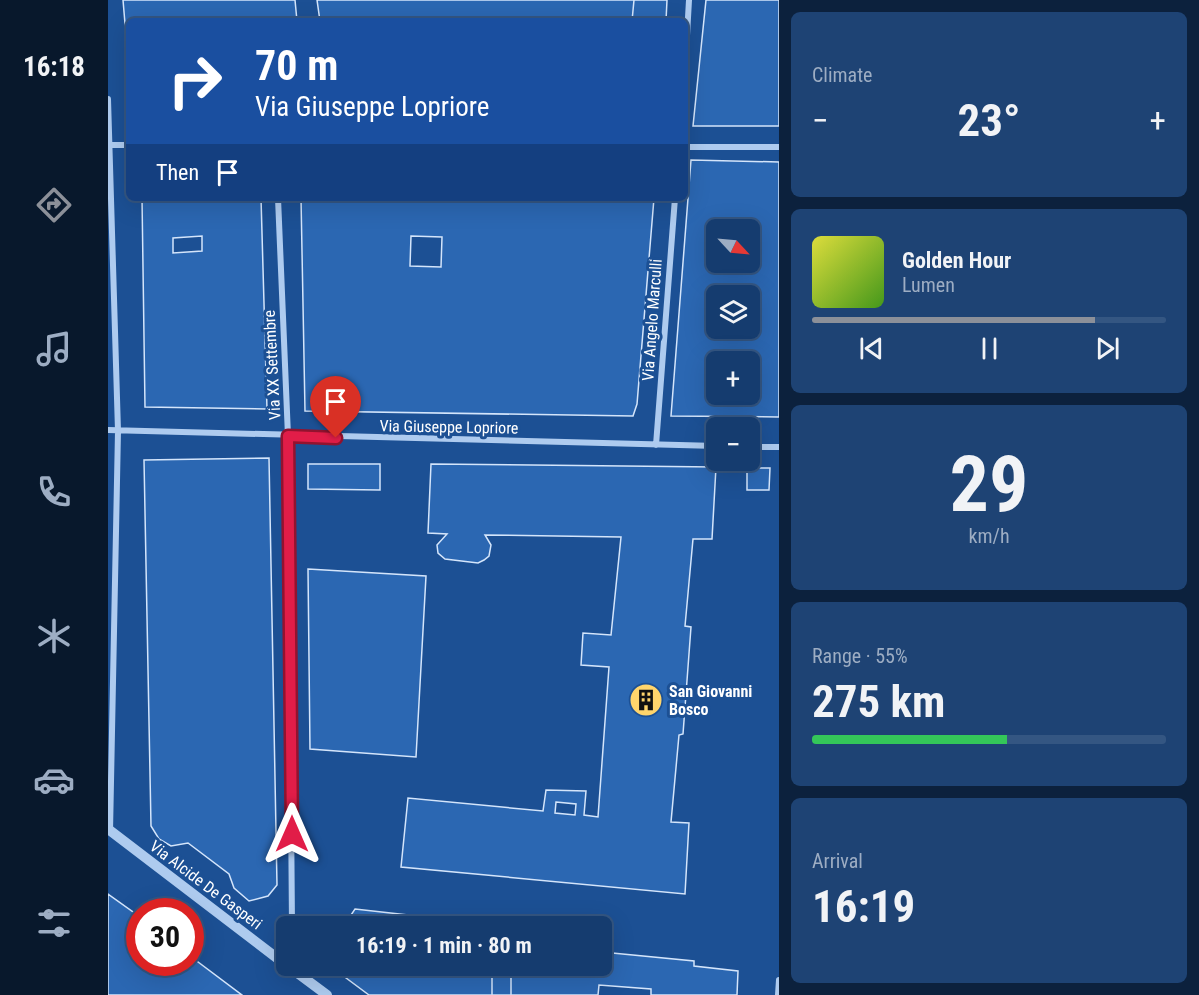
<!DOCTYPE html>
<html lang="en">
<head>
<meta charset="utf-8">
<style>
	body { margin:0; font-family:"Roboto Condensed",sans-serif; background:#1e4374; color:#f1f3f6; height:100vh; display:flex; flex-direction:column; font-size:22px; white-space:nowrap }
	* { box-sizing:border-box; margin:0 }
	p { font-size:20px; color:#9dadc3 }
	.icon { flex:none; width:33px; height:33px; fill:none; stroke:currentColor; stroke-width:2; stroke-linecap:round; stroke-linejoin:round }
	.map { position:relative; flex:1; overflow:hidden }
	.drawer { display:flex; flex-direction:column; gap:12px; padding:12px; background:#0c213d; width:420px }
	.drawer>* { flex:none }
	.top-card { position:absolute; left:18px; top:18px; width:562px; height:183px; border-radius:9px; box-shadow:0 6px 24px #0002,0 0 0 2px #345682; background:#1a4fa0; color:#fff; overflow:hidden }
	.needle { width:39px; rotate:116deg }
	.buttons { position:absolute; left:598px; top:219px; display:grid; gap:12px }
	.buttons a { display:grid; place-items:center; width:54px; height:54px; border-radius:9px; background:#153c6f; box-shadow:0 6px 24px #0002,0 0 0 2px #345682; font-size:30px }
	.speed { position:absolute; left:18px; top:898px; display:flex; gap:12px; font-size:30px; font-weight:700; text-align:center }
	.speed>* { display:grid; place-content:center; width:78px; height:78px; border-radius:50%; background:#153c6f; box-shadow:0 6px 24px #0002,0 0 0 2px #345682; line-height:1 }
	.speed .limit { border:9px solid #d22; background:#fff; color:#111 }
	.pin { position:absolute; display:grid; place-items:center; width:51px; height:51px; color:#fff; margin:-62px -26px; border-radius:50% 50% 50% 0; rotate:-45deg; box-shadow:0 0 6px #0007 }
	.pin .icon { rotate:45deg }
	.me { position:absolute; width:66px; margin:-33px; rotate:0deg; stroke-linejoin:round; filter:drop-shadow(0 0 4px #0008) }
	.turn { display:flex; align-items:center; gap:21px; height:126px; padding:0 30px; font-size:27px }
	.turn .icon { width:78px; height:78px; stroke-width:2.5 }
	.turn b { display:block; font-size:42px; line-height:51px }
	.then { display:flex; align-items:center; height:57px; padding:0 30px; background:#0003; gap:12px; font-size:22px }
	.big { font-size:45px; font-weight:700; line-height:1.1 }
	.drawer .card { flex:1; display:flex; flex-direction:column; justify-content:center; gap:9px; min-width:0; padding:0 21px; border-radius:9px; background:#1e4374 }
	.drawer .dial { align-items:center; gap:0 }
	.dial b { font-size:78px; line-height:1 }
	.song { display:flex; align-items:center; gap:18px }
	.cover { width:72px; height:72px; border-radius:9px; background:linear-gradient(135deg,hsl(60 70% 55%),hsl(100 70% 35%)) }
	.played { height:6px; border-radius:3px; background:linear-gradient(90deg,#8c9099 80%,#345682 80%) }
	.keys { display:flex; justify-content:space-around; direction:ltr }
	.heat { display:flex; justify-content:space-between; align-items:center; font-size:33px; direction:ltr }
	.charge { height:9px; border-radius:4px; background:linear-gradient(90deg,#34c759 55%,#345682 0) }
	.trip { position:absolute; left:168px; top:916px; width:336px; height:60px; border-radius:9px; background:#153c6f; box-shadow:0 6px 24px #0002,0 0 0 2px #345682; font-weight:700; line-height:60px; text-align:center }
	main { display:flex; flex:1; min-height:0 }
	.menu { display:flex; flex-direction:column; width:108px; justify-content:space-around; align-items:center; background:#08182c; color:#9dadc3 }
	.menu .icon { width:42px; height:42px }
	.menu .selected { color:#8c9099 }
	.menu b { font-size:27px; color:#f1f3f6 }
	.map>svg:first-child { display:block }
	.building { fill:#2b67b2; stroke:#d4e5fb; stroke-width:1.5; fill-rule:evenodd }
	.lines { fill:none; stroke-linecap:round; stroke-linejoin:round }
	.minor { stroke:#aecbef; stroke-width:6 }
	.tertiary { stroke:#aecbef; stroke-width:10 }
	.route-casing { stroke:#92132f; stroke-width:15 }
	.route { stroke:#e11d48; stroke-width:10 }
	.labels { text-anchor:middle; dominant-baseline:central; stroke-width:6; stroke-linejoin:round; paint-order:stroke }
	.street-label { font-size:16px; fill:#fff; stroke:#1c5094 }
	.poi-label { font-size:16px; font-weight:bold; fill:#fff; stroke:#1c5094; text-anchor:start }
</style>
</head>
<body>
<main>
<nav class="menu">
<b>16:18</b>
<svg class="icon selected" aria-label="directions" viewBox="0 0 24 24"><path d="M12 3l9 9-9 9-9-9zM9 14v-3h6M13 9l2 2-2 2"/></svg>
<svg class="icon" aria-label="music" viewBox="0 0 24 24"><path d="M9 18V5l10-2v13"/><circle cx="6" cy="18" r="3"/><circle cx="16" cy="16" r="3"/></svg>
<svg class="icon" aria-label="phone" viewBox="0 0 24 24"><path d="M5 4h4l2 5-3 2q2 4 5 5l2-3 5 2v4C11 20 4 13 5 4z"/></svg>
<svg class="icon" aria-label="climate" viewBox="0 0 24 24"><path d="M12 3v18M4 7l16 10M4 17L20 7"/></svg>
<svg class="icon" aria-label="car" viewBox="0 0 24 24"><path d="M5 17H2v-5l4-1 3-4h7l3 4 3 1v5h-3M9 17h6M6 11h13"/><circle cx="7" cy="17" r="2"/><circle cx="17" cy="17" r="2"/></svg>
<svg class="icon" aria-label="filters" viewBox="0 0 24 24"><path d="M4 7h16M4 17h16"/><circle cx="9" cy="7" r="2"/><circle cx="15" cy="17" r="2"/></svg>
</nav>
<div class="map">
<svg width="671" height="995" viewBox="0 0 671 995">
	<rect width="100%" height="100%" fill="#1c5094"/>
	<path class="building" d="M 15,0 L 187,0 L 189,21 L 21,21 L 21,71 Z
		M 209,0 L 526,0 L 524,21 L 212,21 Z
		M 526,0 L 559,0 L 558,21 L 524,21 Z
		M 598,0 L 671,0 L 671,126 L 585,126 Z
		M 583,160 L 671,162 L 671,417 L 563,416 ZM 609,230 L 642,230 L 642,262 L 609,262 ZM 609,296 L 642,296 L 642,328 L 609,328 ZM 609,362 L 642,362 L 642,394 L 609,394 Z
		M 34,198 L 153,198 L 159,409 L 37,407 ZM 94,236 L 94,251 L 65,253 L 65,238 Z
		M 193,198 L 546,198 L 529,404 L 525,416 L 197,411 ZM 303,236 L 334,237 L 333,267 L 302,266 Z
		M 161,458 L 169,885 L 160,896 L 141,901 L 126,888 L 121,874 L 80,843 L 63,846 L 51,839 L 43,826 L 36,460 Z
		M 200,464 L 272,464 L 272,490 L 200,489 Z
		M 323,464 L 608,467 L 604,539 L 585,539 L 577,626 L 583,627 L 575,734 L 571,735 L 563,822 L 581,823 L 577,894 L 293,867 L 300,798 L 435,811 L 438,790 L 478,791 L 476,815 L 490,817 L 501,667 L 473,665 L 475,633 L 503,635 L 513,537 L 377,535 L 383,545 L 381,556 L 376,560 L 370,563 L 337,559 L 330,553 L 329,545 L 339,534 L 320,533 ZM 448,802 L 468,804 L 467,815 L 447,813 Z
		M 639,468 L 662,468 L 661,490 L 639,490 Z
		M 200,569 L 318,576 L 308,757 L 202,749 Z
		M 0,894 L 32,917 L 32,963 L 82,963 L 82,956 L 134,995 L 0,995 Z
		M 247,909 L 362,922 L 362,927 L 235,927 Z
		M 494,952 L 586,961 L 586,966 L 630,971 L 629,995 L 543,995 L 543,989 L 491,985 L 490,995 L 403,995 L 403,966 L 494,966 Z
		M 222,966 L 362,966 L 362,970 L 384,971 L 384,995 L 261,995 Z
		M 384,966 L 403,966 L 403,995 L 384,995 Z"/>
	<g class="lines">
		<path class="minor" d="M 578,53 L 581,0
			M 0,99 L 10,431 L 2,832
			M 1,145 L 21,145
			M 578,147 L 671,147
			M 170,198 L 180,436 L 184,927
			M 0,430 L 609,446
			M 548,445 L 567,198
			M 642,447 L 671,447
			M 670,995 L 671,980"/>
		<path class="tertiary" d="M 0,829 L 178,965
			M 180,966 L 219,995"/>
	</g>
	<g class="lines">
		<g class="route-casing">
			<path id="route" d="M 184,834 L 180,436 L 228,438"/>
		</g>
		<use href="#route" class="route"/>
	</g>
	<defs>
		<g id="building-disc" transform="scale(1.725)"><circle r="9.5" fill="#ffd56c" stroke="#1c5094"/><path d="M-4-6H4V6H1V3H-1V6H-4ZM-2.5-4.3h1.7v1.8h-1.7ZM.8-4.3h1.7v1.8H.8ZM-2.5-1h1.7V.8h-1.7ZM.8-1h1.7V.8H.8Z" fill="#111"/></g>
	</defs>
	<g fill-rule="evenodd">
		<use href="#building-disc" x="538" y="700"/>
	</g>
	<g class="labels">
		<g class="street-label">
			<text transform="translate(544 320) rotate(-86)">Via Angelo Marculli</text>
			<text transform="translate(164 365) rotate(-93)">Via XX Settembre</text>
			<text transform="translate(341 427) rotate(1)">Via Giuseppe Lopriore</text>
			<text transform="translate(98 885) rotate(37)">Via Alcide De Gasperi</text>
		</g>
		<g class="poi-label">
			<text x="561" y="691">San Giovanni<tspan x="561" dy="18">Bosco</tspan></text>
		</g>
	</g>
</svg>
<div class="buttons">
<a><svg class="needle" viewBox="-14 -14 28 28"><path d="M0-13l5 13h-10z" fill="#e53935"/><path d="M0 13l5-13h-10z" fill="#9dadc3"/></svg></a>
<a><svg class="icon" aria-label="layers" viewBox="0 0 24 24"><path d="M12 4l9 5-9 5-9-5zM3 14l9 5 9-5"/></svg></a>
<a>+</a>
<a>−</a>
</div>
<div class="speed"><div class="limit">30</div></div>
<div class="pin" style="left:228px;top:438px;background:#d93025"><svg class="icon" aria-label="arrive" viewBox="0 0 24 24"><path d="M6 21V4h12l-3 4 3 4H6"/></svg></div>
<svg class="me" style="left:184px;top:834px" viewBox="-20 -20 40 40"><path d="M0-17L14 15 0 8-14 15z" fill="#e11d48" stroke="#fff" stroke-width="4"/></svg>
<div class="trip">16:19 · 1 min · 80 m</div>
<div class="top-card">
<div class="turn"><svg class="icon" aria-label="right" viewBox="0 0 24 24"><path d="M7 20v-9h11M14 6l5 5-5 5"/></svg><div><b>70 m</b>Via Giuseppe Lopriore</div></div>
<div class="then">Then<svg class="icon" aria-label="arrive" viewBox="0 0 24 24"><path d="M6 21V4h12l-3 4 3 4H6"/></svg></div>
</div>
</div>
<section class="drawer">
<div class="card"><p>Climate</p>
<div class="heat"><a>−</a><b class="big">23°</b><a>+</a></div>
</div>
<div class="card">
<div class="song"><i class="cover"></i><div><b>Golden Hour</b><p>Lumen</p></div></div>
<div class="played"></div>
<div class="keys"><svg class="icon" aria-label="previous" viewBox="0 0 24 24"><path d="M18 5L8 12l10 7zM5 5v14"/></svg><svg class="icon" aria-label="pause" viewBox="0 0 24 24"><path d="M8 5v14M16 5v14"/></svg><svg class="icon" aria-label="next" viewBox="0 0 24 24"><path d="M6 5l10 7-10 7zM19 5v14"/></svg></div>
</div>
<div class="card dial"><b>29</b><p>km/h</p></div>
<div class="card"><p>Range · 55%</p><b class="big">275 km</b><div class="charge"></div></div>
<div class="card"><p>Arrival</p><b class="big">16:19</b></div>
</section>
</main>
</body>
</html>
